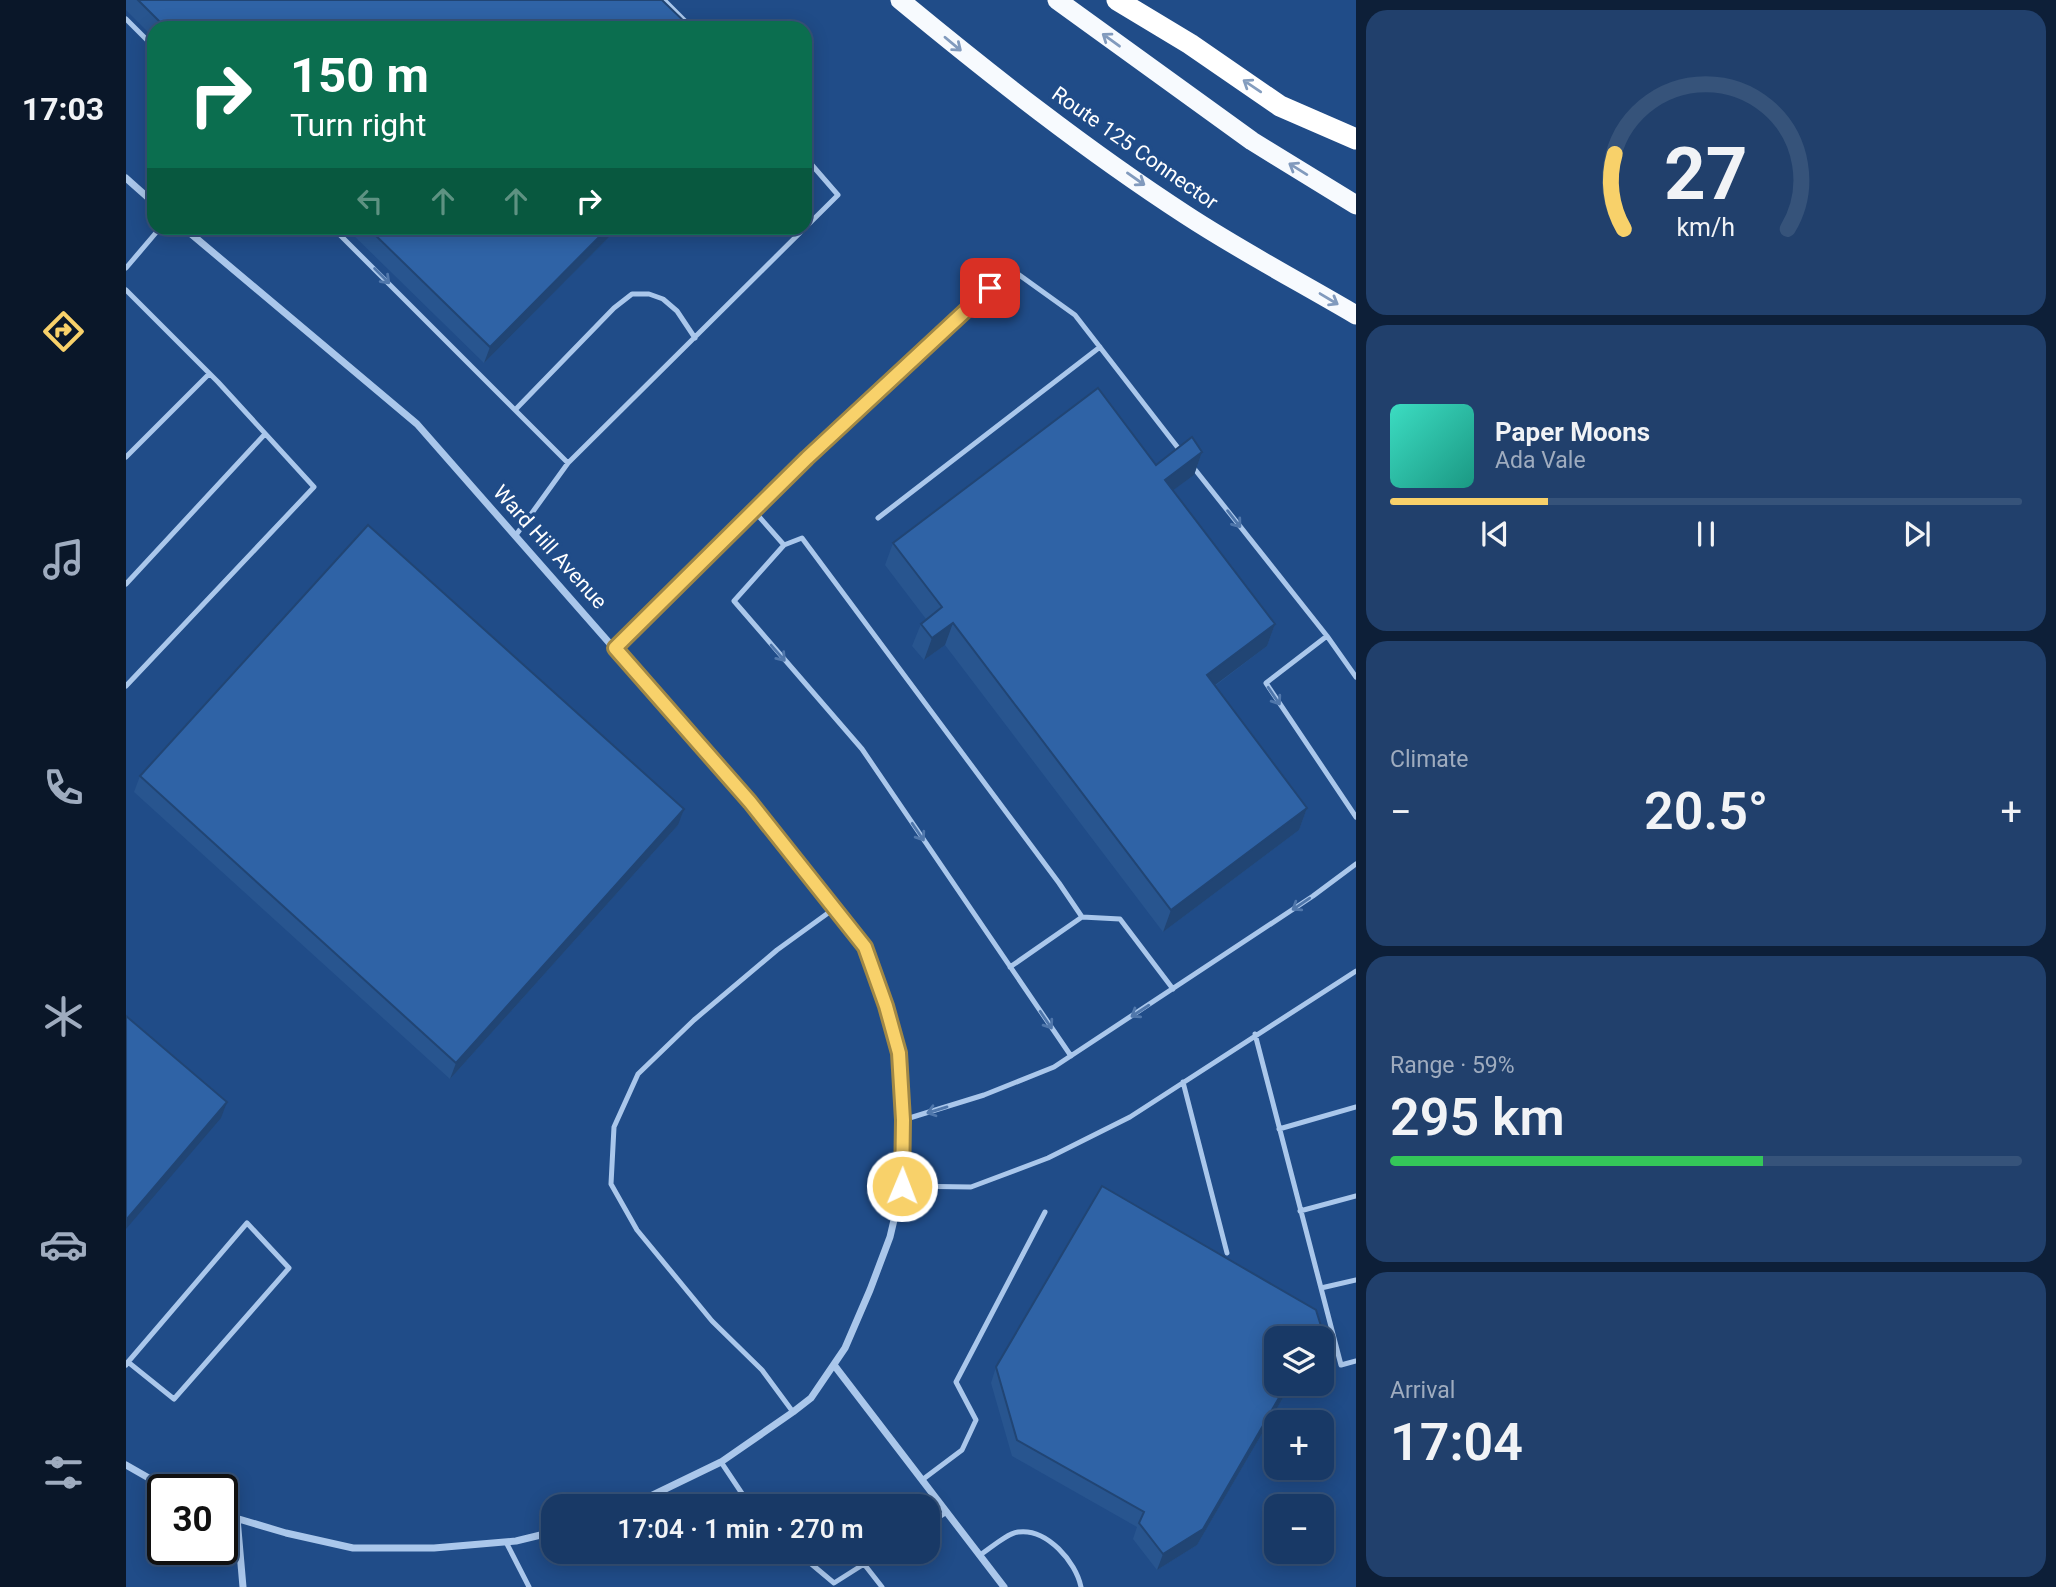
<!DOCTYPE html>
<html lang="en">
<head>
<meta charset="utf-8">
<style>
	body { margin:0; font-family:Roboto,sans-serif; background:#21406c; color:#f1f3f6; height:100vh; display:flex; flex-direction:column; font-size:26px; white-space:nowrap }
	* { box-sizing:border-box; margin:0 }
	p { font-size:23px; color:#9facbf }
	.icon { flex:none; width:38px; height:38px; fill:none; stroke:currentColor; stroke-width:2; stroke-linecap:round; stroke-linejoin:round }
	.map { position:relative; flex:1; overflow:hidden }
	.sheet { display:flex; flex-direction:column; gap:10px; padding:10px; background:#0d1f38; width:700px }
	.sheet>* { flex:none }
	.banner { position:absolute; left:21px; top:21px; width:665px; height:214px; border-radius:21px; box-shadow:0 4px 18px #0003,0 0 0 2px #36537a; background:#0b6e4f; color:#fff; overflow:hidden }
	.controls { position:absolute; left:1138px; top:1326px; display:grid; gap:14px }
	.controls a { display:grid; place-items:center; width:70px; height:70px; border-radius:14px; background:#183966; box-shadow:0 4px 18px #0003,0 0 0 2px #36537a; font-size:35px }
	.speed { position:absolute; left:21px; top:1474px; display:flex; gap:14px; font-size:35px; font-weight:700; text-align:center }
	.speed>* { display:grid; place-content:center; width:91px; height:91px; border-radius:50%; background:#183966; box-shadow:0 4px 18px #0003,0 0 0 2px #36537a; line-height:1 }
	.speed .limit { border:4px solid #111; border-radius:10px; background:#fff; color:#111 }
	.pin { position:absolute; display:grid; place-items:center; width:60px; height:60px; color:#fff; margin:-30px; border-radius:14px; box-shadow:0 4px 10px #0006 }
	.me { position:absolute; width:77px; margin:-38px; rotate:1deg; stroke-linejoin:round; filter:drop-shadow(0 0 5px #0008) }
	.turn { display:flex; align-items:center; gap:24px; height:147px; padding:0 28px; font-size:32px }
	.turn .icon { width:91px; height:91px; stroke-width:2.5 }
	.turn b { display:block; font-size:49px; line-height:60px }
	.lanes { display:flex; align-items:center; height:66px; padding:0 28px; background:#0003; justify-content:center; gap:35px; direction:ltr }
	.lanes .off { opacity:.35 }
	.big { font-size:52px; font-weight:600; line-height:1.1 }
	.sheet .card { flex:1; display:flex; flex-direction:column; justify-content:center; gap:10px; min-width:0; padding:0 24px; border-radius:21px; background:#21406c }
	.sheet .dial { align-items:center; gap:0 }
	.dial svg { height:182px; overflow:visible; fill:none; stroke:#36537a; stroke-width:7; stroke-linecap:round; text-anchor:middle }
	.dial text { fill:#f1f3f6; stroke:none }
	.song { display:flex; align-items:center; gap:21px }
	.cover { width:84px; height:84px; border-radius:10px; background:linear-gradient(135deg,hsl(170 70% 55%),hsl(170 70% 35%)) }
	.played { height:7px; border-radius:4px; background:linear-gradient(90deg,#f8d16a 25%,#36537a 25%) }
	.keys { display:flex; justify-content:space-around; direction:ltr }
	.heat { display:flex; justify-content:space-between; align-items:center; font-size:38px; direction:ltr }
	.charge { height:10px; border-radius:5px; background:linear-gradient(90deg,#34c759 59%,#36537a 0) }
	.trip { position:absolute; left:415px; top:1494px; width:399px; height:70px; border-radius:21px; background:#183966; box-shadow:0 4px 18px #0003,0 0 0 2px #36537a; font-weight:600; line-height:70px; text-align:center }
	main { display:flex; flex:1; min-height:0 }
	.menu { display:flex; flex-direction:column; width:126px; justify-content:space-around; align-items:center; background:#0a1729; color:#9facbf }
	.menu .icon { width:49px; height:49px }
	.menu .current { color:#f8d16a }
	.menu b { font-size:32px; color:#f1f3f6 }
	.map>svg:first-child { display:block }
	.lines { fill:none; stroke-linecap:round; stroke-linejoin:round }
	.service { stroke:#aac7eb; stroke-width:5 }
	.minor { stroke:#aac7eb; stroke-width:7 }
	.trunk { stroke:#f7fafe; stroke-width:19 }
	.motorway { stroke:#fff; stroke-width:21 }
	.wall { fill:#28558f }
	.shaded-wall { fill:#214574 }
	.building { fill:#2f63a6; stroke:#214574; stroke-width:2 }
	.oneway { stroke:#819abd }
	.oneway2 { stroke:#849dbe }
	.oneway3 { stroke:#5077ab }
	.route-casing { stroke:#a18845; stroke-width:18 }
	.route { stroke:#f8d16a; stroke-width:12 }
	.labels { text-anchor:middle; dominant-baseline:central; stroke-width:7; stroke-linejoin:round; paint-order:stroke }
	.street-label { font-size:21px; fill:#fff; stroke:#204c88 }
</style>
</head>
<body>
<main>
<nav class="menu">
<b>17:03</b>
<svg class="icon current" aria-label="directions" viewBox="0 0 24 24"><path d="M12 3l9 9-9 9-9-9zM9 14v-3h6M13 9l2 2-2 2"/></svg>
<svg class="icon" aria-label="music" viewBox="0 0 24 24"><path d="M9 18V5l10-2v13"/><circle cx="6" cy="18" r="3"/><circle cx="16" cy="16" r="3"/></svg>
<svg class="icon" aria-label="phone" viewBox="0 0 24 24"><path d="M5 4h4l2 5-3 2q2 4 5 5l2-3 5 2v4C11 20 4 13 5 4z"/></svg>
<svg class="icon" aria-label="climate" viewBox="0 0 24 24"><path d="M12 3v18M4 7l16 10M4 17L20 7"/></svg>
<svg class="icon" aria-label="car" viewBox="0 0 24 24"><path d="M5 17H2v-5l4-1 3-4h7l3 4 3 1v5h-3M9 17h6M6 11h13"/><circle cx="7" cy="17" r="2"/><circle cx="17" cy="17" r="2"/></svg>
<svg class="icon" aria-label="filters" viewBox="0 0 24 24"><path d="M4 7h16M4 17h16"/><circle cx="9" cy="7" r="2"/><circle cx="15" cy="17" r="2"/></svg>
</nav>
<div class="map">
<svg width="1230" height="1587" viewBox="0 0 1230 1587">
	<rect width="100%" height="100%" fill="#204c88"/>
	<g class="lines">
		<path class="service" d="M 538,0 L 566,28
			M 0,19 L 28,47
			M 207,228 L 442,463
			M 0,268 L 34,228
			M 0,290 L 92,382 L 188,487 L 0,686
			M 389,410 L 488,308 L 506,294 L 523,294 L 537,299 L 551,311 L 569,338
			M 0,457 L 83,374
			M 1067,467 L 1201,636 L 1230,677
			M 629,512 L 658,545 L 608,601 L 736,749 L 945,1056
			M 752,518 L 974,347
			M 390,535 L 442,463 L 712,195 L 679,157
			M 658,545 L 676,538 L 933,883 L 956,917 L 994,919 L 1047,989
			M 0,584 L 139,434
			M 1201,636 L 1140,683 L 1230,817
			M 489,648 L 681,459 L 885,269 L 949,315 L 1056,453
			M 884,967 L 956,917
			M 1129,1034 L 1215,1365 L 1230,1361
			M 1057,1082 L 1101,1253
			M 777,1120 L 858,1095 L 928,1067 L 1187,896 L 1230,864
			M 1153,1129 L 1230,1107
			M 776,1186 L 845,1187 L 922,1158 L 1004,1117 L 1230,971
			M 1174,1211 L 1230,1196
			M 1195,1288 L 1230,1280
			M 0,1365 L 2,1362 L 121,1223 L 163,1268 L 48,1399 L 2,1362
			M 667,1412 L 636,1370 L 586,1321 L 511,1230 L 485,1184 L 488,1127 L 512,1074 L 568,1020 L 651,950 L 709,908
			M 595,1462 L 625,1507
			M 796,1480 L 836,1450 L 850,1420 L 830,1382 L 919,1212
			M 802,1524 L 821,1512
			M 380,1542 L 403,1587
			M 671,1552 L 708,1583 L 757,1552
			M 854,1555 C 865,1548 880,1534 892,1532 C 921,1528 950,1562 955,1587
			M 738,1564 L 756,1587"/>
		<path class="minor" d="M 0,178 L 28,203
			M 58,228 L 291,424 L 623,802 L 709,908 L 739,947 L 760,1006 L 773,1053 L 777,1120 L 776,1186 L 764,1237 L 744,1290 L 719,1348 L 685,1398 L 667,1412 L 595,1462 L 502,1507
			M 708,1365 L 878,1587
			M 0,1465 L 42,1489
			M 96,1514 L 160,1533 L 227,1548 L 308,1548 L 390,1541 L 427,1532
			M 111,1518 L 117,1587"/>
		<path class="trunk" d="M 774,0 C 866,76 960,150 1060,215 C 1115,251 1174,282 1230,315
			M 931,0 L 1126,141 L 1230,205"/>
		<path class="motorway" d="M 991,0 L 1064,44 L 1154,106 L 1230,139"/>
	</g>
	<path class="wall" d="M 0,0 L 536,0 L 565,28 L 28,28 L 28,38 L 0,10 Z
		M 220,228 L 492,228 L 358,363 Z
		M 1076,452 L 1068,475 L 1047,490 L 1149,624 L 1141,646 L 1089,686 L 1181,808 L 1173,830 L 1037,932 L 819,645 L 798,660 L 786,646 L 795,624 L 800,619 L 759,565 L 767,543 L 1030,465 Z
		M 14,776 L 552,825 L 324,1079 L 8,792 Z
		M 870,1367 L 1150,1384 L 1165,1384 L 1071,1545 L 1031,1570 L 1007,1539 L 1011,1527 L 886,1456 L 865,1383 Z"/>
	<path class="shaded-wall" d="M 482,228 L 492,228 L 358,363 L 364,347 Z
		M 1076,452 L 1068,475 L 1031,502 L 1039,480 Z
		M 827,623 L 819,645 L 798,660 L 806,638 Z
		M 1149,624 L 1141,646 L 1073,697 L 1081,675 Z
		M 1181,808 L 1173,830 L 1037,932 L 1045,910 Z
		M 558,809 L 552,825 L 324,1079 L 330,1063 Z
		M 101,1102 L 95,1118 L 0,1229 L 0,1220 Z
		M 1161,1384 L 1165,1384 L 1071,1545 L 1031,1570 L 1037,1554 Z"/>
	<path class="building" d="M 12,0 L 536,0 L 565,28 L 40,28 Z
		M 242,228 L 482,228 L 364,347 Z
		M 972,388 L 1030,465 L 1066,437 L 1076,452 L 1039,480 L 1149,624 L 1081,675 L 1181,808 L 1045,910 L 827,623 L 806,638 L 795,624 L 816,607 L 767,543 Z
		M 242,525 L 558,809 L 330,1063 L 14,776 Z
		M 0,1016 L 101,1102 L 0,1220 Z
		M 976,1186 L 1190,1310 L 1195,1326 L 1187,1339 L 1150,1339 L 1150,1384 L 1161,1384 L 1077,1529 L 1037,1554 L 1013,1523 L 1018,1512 L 891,1440 L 870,1367 Z"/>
	<defs><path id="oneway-shaft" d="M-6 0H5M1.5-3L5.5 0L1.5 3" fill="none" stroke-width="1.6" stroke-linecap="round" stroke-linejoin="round" transform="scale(1.75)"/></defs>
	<g class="oneway">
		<use href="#oneway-shaft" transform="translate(985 40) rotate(-144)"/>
		<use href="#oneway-shaft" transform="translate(827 44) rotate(40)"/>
		<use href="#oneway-shaft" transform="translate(1172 169) rotate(-148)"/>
		<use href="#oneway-shaft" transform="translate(1010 179) rotate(35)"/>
		<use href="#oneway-shaft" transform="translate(1203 299) rotate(31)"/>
	</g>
	<use class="oneway2" href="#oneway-shaft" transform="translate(1126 86) rotate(-146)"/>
	<g class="oneway3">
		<use href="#oneway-shaft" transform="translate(256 276) rotate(45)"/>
		<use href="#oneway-shaft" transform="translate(1108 519) rotate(52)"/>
		<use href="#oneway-shaft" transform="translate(652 653) rotate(49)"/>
		<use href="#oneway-shaft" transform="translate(1148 696) rotate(56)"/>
		<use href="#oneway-shaft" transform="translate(792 832) rotate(56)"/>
		<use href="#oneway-shaft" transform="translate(1175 904) rotate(146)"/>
		<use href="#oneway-shaft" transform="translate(1014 1011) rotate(147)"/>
		<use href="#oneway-shaft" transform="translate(920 1020) rotate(56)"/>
		<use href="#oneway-shaft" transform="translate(811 1110) rotate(163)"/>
	</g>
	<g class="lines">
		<g class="route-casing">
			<path id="route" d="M 776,1186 L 777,1120 L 773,1053 L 760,1006 L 739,947 L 624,802 L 489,648 L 681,458 L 864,288"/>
		</g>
		<use href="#route" class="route"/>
	</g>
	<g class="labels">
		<g class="street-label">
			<text transform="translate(1009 148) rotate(35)">Route 125 Connector</text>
			<text transform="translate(424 547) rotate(48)">Ward Hill Avenue</text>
		</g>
	</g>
</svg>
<div class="controls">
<a><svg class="icon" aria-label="layers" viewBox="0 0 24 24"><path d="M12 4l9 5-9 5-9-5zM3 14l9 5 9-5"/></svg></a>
<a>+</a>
<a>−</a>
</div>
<div class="speed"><div class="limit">30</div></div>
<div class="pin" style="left:864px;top:288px;background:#d93025"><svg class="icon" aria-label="arrive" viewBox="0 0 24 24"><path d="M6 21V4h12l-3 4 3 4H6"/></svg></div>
<svg class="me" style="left:776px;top:1186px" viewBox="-20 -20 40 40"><circle r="17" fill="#f8d16a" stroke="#fff" stroke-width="3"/><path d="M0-11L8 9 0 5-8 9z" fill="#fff"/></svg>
<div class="trip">17:04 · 1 min · 270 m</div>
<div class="banner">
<div class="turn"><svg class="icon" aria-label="right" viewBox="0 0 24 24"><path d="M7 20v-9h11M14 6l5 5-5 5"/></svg><div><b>150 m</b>Turn right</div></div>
<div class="lanes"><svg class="icon off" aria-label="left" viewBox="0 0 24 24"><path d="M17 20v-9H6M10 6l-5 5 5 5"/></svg><svg class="icon off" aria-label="ahead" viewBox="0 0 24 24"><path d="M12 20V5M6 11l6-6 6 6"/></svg><svg class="icon off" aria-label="ahead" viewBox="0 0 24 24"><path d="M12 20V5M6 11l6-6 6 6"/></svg><svg class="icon" aria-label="right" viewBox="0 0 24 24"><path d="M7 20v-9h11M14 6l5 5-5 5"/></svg></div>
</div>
</div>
<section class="sheet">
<div class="card dial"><svg viewBox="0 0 100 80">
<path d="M14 69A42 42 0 1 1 86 69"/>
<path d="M14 69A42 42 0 0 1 10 36" stroke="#f8d16a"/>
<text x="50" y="56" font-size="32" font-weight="700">27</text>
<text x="50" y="72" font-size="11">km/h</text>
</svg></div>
<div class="card">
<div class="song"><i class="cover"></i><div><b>Paper Moons</b><p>Ada Vale</p></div></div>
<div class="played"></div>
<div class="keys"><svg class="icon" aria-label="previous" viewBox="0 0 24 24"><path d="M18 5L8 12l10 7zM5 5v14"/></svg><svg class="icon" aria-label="pause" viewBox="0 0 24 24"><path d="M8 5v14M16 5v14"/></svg><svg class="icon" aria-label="next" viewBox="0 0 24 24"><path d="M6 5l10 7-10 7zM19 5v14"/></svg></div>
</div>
<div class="card"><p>Climate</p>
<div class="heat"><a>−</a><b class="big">20.5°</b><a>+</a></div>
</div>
<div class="card"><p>Range · 59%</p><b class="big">295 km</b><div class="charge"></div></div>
<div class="card"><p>Arrival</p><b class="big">17:04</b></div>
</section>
</main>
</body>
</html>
